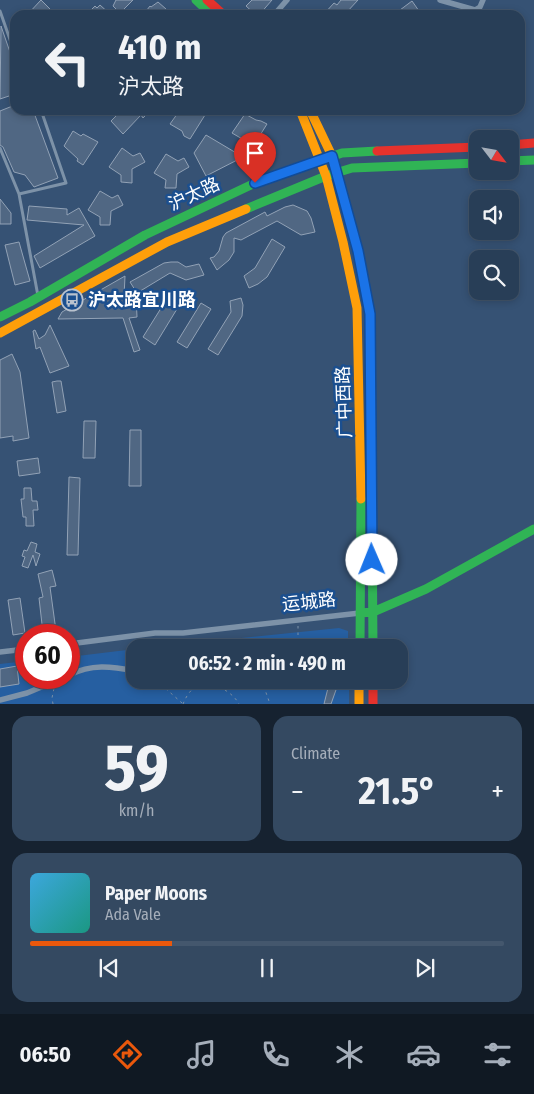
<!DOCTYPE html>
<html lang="en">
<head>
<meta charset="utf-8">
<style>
	body { margin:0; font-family:"Fira Sans Condensed","Noto Sans SC",sans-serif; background:#344961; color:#f1f3f6; height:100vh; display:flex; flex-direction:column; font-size:19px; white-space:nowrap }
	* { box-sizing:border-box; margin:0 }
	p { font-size:16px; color:#a5aeba }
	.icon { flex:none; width:28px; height:28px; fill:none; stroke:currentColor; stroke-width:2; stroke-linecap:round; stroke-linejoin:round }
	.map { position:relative; height:704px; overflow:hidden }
	.drawer { display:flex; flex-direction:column; gap:12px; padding:12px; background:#162230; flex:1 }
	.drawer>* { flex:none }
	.banner { position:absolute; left:10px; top:10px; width:515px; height:105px; border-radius:15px; box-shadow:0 2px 8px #0003,0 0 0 1px #44576d; background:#283e57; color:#f1f3f6; overflow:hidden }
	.needle { width:32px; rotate:121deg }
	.tools { position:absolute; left:469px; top:130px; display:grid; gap:10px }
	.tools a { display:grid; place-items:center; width:50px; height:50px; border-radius:10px; background:#283e57; box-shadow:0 2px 8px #0003,0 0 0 1px #44576d; font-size:25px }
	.speed { position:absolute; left:15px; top:624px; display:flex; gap:10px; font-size:25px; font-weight:700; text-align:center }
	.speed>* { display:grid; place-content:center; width:65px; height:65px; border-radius:50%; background:#283e57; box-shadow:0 2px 8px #0003,0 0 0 1px #44576d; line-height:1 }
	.speed .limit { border:8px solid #d22; background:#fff; color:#111 }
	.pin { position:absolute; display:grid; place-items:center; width:42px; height:42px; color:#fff; margin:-51px -21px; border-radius:50% 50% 50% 0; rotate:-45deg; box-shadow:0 0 5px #0007 }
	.pin .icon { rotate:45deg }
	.me { position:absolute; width:55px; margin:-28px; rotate:359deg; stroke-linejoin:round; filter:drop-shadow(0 0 4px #0008) }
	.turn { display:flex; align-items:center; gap:18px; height:105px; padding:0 25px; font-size:22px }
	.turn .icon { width:65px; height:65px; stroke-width:2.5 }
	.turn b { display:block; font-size:35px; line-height:42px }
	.big { font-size:38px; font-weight:700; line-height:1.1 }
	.drawer .tile { flex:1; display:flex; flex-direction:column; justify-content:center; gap:8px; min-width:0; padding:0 18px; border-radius:15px; background:#344961 }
	.drawer .dial { align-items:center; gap:0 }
	.dial b { font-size:65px; line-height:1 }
	.song { display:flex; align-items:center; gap:15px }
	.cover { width:60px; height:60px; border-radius:8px; background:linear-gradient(135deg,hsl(200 70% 55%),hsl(170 70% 35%)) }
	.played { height:5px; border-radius:2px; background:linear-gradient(90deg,#ea580c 30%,#44576d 30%) }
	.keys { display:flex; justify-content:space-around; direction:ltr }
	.heat { display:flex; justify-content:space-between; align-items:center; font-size:28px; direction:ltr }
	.drawer .tiles { flex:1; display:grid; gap:12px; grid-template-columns:1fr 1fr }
	.tile:last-child { grid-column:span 2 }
	.trip { position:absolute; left:126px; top:639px; width:282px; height:50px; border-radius:15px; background:#283e57; box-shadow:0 2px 8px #0003,0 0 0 1px #44576d; font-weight:700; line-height:50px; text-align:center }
	.menu { display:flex; height:80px; justify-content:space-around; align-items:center; background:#101923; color:#a5aeba }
	.menu .icon { width:35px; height:35px }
	.menu .selected { color:#ea580c }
	.menu b { font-size:22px; color:#f1f3f6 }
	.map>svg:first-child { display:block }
	.green { fill:#265fa1 }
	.building { fill:#506783; stroke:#92a2b6 }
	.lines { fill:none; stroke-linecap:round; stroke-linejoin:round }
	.path { stroke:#7d92a8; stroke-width:1; stroke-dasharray:2.5 4; stroke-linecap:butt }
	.lane { stroke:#7d92a8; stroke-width:3 }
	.street { stroke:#7d92a8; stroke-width:5.5 }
	.fast { stroke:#30b455; stroke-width:9 }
	.slow { stroke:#ff9f0a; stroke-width:9 }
	.jam { stroke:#e5322d; stroke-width:9 }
	.route-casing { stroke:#114b97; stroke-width:12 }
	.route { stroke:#1a73e8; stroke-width:9 }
	.labels { text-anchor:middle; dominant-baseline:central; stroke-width:5; stroke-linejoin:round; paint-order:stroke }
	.street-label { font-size:18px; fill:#fff; stroke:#1b4f8f }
	.poi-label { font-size:18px; font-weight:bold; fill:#fff; stroke:#1b4f8f; text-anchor:start }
</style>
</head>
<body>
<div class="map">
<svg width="534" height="704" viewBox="0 0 534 704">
	<rect width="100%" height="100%" fill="#365274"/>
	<path class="green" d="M 339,628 L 348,631 L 348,647 L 153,647 Z
		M 135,649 L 135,680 L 349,680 L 349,704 L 0,704 L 0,664 L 26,661 L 26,678 L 69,678 L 69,657 Z"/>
	<path class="building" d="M 41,0 L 56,15 L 27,15 Z
		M 116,0 L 133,0 L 120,13 L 113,6 Z
		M 252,0 L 272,0 L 259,15 L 256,15 L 246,6 Z
		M 341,0 L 358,0 L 346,13 L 343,11 L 339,15 L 323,15 L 334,3 L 337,5 Z
		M 412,1 L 419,11 L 413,15 L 403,15 L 400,10 Z
		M 158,2 L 166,9 L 160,15 L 143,15 L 150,6 L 151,7 Z
		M 100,5 L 111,15 L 86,15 L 95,6 L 97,8 Z
		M 1,26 L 11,55 L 15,54 L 15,94 L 0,99 Z
		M 15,105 L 15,110 L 33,110 L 58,178 L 34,187 L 25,175 L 14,172 L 3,147 L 0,145 L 0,111 Z
		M 122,110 L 151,110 L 143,118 L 141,115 L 123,134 L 111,121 Z
		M 180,110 L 190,110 L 188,115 L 199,112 L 205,115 L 190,139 L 184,136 L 182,131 L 170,124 Z
		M 245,114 L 256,120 L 261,121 L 267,124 L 252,148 L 246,145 L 244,140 L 232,133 Z
		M 73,131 L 81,136 L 83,134 L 98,142 L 83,165 L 77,161 L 78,159 L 64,146 Z
		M 206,135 L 243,157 L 206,176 L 194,153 Z
		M 122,148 L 133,156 L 140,153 L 145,162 L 132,169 L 132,183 L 121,182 L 121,175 L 109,167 Z
		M 166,154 L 178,161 L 184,158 L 189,167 L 177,174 L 176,188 L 165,188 L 166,180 L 154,173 Z
		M 100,191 L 112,198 L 118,195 L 123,205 L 111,211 L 110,225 L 100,225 L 100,217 L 88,210 Z
		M 0,199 L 11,213 L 11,224 L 0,224 Z
		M 293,205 L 307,211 L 311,218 L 315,232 L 301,235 L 277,221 L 241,240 L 234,238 L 234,252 L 229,260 L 217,270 L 210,258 L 214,257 L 219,251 L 223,237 L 226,233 L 265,212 L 267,216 L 285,207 Z
		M 29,206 L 67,209 L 67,215 L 79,208 L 95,236 L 40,268 L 34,256 L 84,225 L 27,220 Z
		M 272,239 L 285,247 L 267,277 L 258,284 L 249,288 L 244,276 L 255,268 Z
		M 19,242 L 30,281 L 15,285 L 5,245 Z
		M 171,262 L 178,262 L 186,267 L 199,264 L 204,275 L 186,280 L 170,273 L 137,293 L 130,282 L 164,263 Z
		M 125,276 L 124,297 L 136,296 L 137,317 L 129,318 L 140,350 L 134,352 L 123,318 L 58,319 L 62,312 Z
		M 168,297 L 180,304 L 155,345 L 143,337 Z
		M 241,298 L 243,305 L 242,316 L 218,355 L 208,349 L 231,312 L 230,301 Z
		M 201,303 L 211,309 L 187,348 L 177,342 Z
		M 50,325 L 69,366 L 50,373 L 40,347 L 36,349 L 33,331 L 35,330 L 39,339 L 45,335 Z
		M 12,354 L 20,372 L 29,438 L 13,441 L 13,436 L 0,438 L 0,360 Z
		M 57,381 L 61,381 L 66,411 L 57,413 L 52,382 Z
		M 84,421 L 96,421 L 95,458 L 83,458 Z
		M 130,430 L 141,430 L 141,486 L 129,486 Z
		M 38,458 L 40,473 L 19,476 L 17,461 Z
		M 69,477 L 80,478 L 78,555 L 67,555 Z
		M 24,488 L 31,488 L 32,501 L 37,501 L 38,510 L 33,510 L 34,526 L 26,526 L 26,517 L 23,517 L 21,499 L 24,499 Z
		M 31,542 L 37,544 L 35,552 L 40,554 L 36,566 L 33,555 L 28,568 L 22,566 L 25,557 L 22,556 L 24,550 L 27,551 Z
		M 52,570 L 56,586 L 50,587 L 56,631 L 43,633 L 39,598 L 43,597 L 38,574 Z
		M 20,598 L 25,633 L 13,635 L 8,600 Z
		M 17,666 L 19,684 L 0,687 L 0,669 Z
		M 330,680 L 338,680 L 337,687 L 331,704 L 324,704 Z"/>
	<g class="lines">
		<path class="path" d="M 298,626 L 298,648
			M 156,680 L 182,703
			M 264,680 L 263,684 L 270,704
			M 53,704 L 52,698 L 54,688
			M 183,704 C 186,697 190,689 198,686 C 213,681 232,691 239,704"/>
		<path class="lane" d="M 0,11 L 14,51 L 15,51
			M 0,148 L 19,194 L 38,296
			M 19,194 L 66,183 L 41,110"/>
		<path class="street" d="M 440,0 L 475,10 L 480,7 L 483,0
			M 274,15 L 287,0
			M 69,644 L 155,633 L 183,633 L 360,613
			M 0,652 L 26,649
			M 69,675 C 92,664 110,666 135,671
			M 0,700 L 27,693 L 63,678"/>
		<path class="fast" d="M 196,0 L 212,15
			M 510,161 L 534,160
			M 246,209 L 326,176 L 352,168 L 478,163
			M 0,317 L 30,302 L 145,235 L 255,183 L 342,153 L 377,151
			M 371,378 L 373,648
			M 360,613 L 373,612 L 426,589 L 534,529
			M 360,648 L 361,499"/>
		<path class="slow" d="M 300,110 L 326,176 L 343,242 L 357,308 L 361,499
			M 310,110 L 332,156 L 358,251 L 370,315 L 371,378
			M 0,333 L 167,242 L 246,209
			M 359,680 L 359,704"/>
		<path class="jam" d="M 207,0 L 224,15
			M 510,145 L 534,143
			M 377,151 L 478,147
			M 373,680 L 373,704"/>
	</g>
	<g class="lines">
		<g class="route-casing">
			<path id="route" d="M 255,183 L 332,156 L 358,251 L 370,314 L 372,560"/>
		</g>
		<use href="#route" class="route"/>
	</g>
	<defs>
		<g id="bus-ring" transform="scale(1.125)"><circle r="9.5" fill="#1b4f8f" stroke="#b9c2ce" stroke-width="1.5"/><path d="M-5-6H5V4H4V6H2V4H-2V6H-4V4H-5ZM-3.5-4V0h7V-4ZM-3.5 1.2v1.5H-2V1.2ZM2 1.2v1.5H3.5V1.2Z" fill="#b9c2ce"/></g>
	</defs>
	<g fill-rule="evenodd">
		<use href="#bus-ring" x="72" y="300"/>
	</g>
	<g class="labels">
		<g class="street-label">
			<text transform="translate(194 194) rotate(-25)">沪太路</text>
			<text transform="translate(344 402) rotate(-92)">广中西路</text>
			<text transform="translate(309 602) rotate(-6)">运城路</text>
		</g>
		<g class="poi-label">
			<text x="88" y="300">沪太路宜川路</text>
		</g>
	</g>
</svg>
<div class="tools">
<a><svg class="needle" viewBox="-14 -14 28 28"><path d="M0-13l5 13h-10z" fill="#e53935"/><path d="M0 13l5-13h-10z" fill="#a5aeba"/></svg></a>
<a><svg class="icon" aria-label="sound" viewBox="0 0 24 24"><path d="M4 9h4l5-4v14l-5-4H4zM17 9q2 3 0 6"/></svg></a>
<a><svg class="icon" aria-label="search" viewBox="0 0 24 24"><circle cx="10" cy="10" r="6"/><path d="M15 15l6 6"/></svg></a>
</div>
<div class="speed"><div class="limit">60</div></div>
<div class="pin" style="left:255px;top:183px;background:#d93025"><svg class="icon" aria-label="arrive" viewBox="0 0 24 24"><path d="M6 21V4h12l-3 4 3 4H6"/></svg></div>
<svg class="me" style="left:372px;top:560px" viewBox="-20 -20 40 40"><circle r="19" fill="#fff"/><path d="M0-13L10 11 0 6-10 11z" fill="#1a73e8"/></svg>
<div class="trip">06:52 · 2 min · 490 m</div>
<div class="banner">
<div class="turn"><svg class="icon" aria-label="left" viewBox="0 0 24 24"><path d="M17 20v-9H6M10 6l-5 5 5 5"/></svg><div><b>410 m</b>沪太路</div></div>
</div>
</div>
<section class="drawer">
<div class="tiles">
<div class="tile dial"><b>59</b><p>km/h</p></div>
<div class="tile"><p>Climate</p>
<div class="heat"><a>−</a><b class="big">21.5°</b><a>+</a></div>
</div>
<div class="tile">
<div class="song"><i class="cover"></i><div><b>Paper Moons</b><p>Ada Vale</p></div></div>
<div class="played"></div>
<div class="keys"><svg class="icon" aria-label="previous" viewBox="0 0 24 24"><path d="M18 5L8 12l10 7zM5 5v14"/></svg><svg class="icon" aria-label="pause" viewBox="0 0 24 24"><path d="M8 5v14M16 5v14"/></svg><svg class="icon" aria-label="next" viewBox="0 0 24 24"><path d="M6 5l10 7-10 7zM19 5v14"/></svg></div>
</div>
</div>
</section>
<nav class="menu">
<b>06:50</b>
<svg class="icon selected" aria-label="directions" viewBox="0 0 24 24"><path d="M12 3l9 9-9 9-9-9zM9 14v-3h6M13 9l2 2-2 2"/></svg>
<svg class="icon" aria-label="music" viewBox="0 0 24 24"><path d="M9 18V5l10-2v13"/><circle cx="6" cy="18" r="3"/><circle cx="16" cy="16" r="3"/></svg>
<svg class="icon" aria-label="phone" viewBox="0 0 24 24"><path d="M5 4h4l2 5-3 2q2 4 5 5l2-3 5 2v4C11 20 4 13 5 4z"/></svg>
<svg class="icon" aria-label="climate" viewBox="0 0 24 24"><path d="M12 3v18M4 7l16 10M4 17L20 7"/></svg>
<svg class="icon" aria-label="car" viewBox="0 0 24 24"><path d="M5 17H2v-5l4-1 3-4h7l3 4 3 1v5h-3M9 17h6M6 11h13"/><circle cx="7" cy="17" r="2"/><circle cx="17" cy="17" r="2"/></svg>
<svg class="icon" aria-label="filters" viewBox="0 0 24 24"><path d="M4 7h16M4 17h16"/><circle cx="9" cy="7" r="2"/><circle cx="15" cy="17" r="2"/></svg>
</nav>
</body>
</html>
